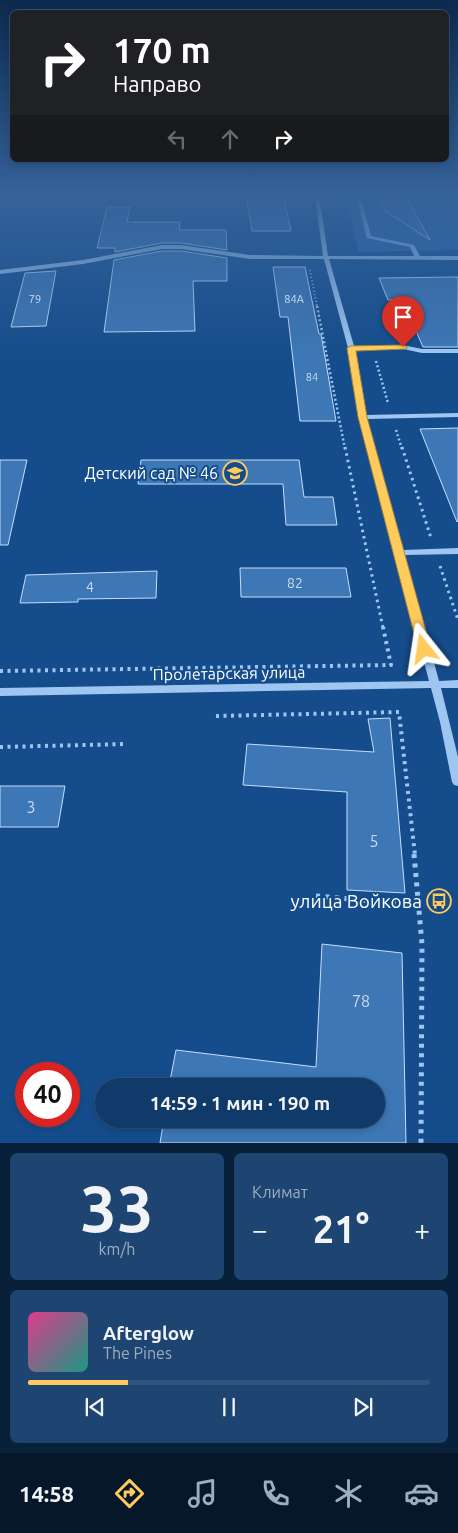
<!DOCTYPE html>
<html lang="ru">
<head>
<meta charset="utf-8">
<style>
	body { margin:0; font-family:Ubuntu,sans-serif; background:#1e4571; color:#f1f3f6; height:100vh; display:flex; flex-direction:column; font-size:19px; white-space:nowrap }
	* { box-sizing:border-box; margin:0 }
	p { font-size:16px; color:#9cadc0 }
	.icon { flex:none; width:28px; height:28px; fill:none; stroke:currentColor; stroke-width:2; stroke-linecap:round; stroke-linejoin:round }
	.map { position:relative; height:1143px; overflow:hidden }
	.side { display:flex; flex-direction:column; gap:10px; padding:10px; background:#09203a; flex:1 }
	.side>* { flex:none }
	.banner { position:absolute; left:10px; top:10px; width:439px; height:152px; border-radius:8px; box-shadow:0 2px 8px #0003,0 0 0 1px #30547d; background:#202124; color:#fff; overflow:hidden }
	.speed { position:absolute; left:15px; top:1062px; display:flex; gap:10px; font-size:25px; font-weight:700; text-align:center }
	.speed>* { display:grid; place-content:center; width:65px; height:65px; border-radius:50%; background:#103a69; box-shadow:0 2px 8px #0003,0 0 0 1px #30547d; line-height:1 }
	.speed .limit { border:8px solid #d22; background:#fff; color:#111 }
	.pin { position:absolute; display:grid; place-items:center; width:42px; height:42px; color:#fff; margin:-51px -21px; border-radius:50% 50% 50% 0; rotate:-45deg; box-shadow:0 0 5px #0007 }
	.pin .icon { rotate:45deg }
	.me { position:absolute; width:55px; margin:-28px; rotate:345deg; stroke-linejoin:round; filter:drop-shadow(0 0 4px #0008) }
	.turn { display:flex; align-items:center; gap:18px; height:105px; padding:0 20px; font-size:22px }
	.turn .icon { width:65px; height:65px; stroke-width:2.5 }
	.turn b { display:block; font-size:35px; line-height:42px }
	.lanes { display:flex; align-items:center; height:48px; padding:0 20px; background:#0003; justify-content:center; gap:25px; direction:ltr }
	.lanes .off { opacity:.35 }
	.big { font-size:38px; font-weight:600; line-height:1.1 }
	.side .widget { flex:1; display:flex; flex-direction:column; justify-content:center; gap:8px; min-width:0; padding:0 18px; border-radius:8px; background:#1e4571 }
	.side .dial { align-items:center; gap:0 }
	.dial b { font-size:65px; line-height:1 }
	.song { display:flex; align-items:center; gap:15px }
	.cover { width:60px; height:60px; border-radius:8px; background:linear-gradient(135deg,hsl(330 70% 55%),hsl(170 70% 35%)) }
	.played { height:5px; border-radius:2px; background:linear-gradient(90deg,#ffcb5d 25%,#30547d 25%) }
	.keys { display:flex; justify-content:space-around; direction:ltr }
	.heat { display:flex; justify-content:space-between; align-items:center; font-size:28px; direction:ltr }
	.side .tiles { flex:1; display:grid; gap:10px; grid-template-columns:1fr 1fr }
	.widget:last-child { grid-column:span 2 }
	.trip { position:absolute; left:95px; top:1078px; width:290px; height:50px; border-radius:25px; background:#103a69; box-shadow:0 2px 8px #0003,0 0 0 1px #30547d; font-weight:600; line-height:50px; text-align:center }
	.menu { display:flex; height:80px; justify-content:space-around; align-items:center; background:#06172a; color:#9cadc0 }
	.menu .icon { width:35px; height:35px }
	.menu .current { color:#ffcb5d }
	.menu b { font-size:22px; color:#f1f3f6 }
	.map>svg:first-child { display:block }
	.green { fill:#2767ab }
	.building { fill:#3d77b5; stroke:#c4dffb }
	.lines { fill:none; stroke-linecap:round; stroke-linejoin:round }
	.path-far4 { stroke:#9ec6f0; stroke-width:2; stroke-dasharray:1 2.5; stroke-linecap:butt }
	.path-far3 { stroke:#9ec6f0; stroke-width:2.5; stroke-dasharray:2 2.5; stroke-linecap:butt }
	.path-far2 { stroke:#9ec6f0; stroke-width:3; stroke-dasharray:2.5 4; stroke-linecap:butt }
	.path-far1 { stroke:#9ec6f0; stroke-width:4; stroke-dasharray:3 4.5; stroke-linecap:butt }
	.path { stroke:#9ec6f0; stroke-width:5; stroke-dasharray:4 5.5; stroke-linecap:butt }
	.minor { fill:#9ec6f0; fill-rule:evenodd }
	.route { fill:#ffcb5d; stroke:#a6843c }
	.labels { text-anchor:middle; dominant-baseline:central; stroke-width:4; stroke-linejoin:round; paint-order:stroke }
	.far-number-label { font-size:11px; fill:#ceddec }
	.number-label { font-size:14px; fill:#ceddec }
	.poi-label { font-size:16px; fill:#fff; stroke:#154d8c; text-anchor:end }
	.street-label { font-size:16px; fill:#fff; stroke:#154d8c }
	.near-number-label { font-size:16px; fill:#ceddec }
	.near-poi-label { font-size:19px; fill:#fff; stroke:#154d8c; text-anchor:end }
</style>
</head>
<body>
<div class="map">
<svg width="458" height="1143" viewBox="0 0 458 1143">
	<rect width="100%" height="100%" fill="#154d8c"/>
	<path class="green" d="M 345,195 L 458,195 L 458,250 L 359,252 Z"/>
	<path class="building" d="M 246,195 L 283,195 L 291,231 L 252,231 Z
		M 376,195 L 405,195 L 430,240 L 385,211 Z
		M 107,207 L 130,207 L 127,222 L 180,222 L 179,230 L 226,230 L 227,250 L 181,243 L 162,243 L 115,252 L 115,248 L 97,248 Z
		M 162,251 L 181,251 L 227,258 L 227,281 L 193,281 L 195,331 L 104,332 L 114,260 Z
		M 273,267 L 305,267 L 319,334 L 321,334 L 336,421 L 300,421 L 288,317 L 280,317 Z
		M 56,271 L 46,326 L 11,327 L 25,273 Z
		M 458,277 L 458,347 L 423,347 L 402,299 L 388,300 L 379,278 Z
		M 458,428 L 458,521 L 457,522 L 420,429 Z
		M 0,460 L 27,460 L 8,545 L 0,545 Z
		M 141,460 L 299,460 L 304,497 L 333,497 L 337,525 L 286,525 L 283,484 L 138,484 Z
		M 240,568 L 346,568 L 351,597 L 241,597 Z
		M 157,571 L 156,598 L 78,599 L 78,602 L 20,603 L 26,575 Z
		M 390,718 L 405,893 L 347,890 L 347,792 L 243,785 L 247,744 L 374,752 L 368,719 Z
		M 0,786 L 65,786 L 58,827 L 0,827 Z
		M 322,944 L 402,953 L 406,1143 L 160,1143 L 164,1119 L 376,1119 L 376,1086 L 169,1086 L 176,1050 L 316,1067 Z"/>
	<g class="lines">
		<path class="path-far4" d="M 310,270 L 317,307"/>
		<path class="path-far3" d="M 317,306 L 345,449
			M 376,361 L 388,403
			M 396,430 L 402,449"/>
		<path class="path-far2" d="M 345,447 L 383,628
			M 402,447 L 431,538
			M 440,566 L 458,620"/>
		<path class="path-far1" d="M 0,671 L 391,665 L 383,627
			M 216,716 L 399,712 L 415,855
			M 0,747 L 127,744"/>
		<path class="path" d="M 414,854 L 422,944 L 421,1143
			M 316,896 L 420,905"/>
		<path class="minor" d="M 315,195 L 319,195 L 328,256 L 414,256 L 410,247 L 367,238 L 356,195 L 360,195 L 371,236 L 414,245 L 420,256 L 458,256 L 458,260 L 329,259 L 354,346 L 403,345 L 422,349 L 458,349 L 458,353 L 422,353 L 403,349 L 354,350 L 366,415 L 458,413 L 458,417 L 367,419 L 403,550 L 458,548 L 458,554 L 405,555 L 439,681 L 458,680 L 458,688 L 441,688 L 458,757 L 458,786 L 454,785 L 452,782 L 440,722 L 431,688 L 0,696 L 0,688 L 429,681 L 359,417 L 348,348 L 324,259 L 250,259 L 181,249 L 162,249 L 83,264 L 0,274 L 0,270 L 83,260 L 162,245 L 181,245 L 250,255 L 323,256 Z"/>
	</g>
	<linearGradient id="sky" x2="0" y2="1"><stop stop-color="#0c2a4d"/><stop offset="0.55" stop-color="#356299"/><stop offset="1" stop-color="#356299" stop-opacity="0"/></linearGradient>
	<rect width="458" height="355" fill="url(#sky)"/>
	<path class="route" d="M 403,345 L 407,347 L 406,349 L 356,351 L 367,417 L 431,649 L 424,654 L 418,649 L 358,417 L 347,348 L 351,346 Z"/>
	<defs>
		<g id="school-ring" transform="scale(1.25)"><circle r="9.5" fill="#154d8c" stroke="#ffcb5d" stroke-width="1.5"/><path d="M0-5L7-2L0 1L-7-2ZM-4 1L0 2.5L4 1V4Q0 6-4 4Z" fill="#ffcb5d"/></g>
		<g id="bus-ring" transform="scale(1.25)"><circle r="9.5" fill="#154d8c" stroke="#ffcb5d" stroke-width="1.5"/><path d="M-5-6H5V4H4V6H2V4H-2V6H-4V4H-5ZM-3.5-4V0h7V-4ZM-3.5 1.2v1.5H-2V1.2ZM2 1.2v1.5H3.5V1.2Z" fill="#ffcb5d"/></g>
	</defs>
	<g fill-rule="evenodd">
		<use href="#school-ring" x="235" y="473"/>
		<use href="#bus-ring" x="439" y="901"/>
	</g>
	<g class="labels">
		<g class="far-number-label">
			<text x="35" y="299">79</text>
			<text x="294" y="299">84А</text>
			<text x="312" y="377">84</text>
		</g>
		<g class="number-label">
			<text x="295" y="583">82</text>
			<text x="90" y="587">4</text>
		</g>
		<g class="poi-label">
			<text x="218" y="473">Детский сад № 46</text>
		</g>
		<g class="street-label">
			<text transform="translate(229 673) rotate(-1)">Пролетарская улица</text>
		</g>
		<g class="near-number-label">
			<text x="31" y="807">3</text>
			<text x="374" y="841">5</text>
			<text x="361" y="1001">78</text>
		</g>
		<g class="near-poi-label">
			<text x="422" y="901">улица Войкова</text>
		</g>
	</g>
</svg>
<div class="speed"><div class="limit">40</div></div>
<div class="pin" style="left:403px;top:347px;background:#d93025"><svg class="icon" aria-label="arrive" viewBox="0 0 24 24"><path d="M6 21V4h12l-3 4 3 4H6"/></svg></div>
<svg class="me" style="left:424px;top:649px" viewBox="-20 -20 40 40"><path d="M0-17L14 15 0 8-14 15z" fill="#ffcb5d" stroke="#fff" stroke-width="4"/></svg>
<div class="trip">14:59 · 1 мин · 190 m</div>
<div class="banner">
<div class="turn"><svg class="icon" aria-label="right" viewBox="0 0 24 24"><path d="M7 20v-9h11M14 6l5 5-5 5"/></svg><div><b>170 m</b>Направо</div></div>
<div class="lanes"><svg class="icon off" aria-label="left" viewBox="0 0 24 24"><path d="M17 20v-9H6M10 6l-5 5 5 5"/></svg><svg class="icon off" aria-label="ahead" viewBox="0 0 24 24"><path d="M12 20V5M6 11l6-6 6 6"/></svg><svg class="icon" aria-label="right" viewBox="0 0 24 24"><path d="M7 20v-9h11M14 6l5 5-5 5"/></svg></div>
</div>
</div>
<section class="side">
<div class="tiles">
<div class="widget dial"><b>33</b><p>km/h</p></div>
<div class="widget"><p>Климат</p>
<div class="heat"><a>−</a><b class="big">21°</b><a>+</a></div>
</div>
<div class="widget">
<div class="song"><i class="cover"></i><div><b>Afterglow</b><p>The Pines</p></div></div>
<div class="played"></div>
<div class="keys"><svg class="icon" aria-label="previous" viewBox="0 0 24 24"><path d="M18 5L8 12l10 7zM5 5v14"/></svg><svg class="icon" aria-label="pause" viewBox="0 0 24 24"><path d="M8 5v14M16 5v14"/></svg><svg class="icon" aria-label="next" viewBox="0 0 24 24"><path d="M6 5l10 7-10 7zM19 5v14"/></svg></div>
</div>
</div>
</section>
<nav class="menu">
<b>14:58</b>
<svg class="icon current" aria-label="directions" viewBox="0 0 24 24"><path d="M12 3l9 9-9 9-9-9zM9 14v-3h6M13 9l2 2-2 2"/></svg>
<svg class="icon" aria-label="music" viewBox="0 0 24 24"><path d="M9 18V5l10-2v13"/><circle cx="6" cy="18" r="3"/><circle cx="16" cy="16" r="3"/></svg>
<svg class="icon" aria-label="phone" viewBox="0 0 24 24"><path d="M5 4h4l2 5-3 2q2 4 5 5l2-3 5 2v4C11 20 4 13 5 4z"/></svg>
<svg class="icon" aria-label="climate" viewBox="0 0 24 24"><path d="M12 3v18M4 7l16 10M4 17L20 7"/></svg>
<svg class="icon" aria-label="car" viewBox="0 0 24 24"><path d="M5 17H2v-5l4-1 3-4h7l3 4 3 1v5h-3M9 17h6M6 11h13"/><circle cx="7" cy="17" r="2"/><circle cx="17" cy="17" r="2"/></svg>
</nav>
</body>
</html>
